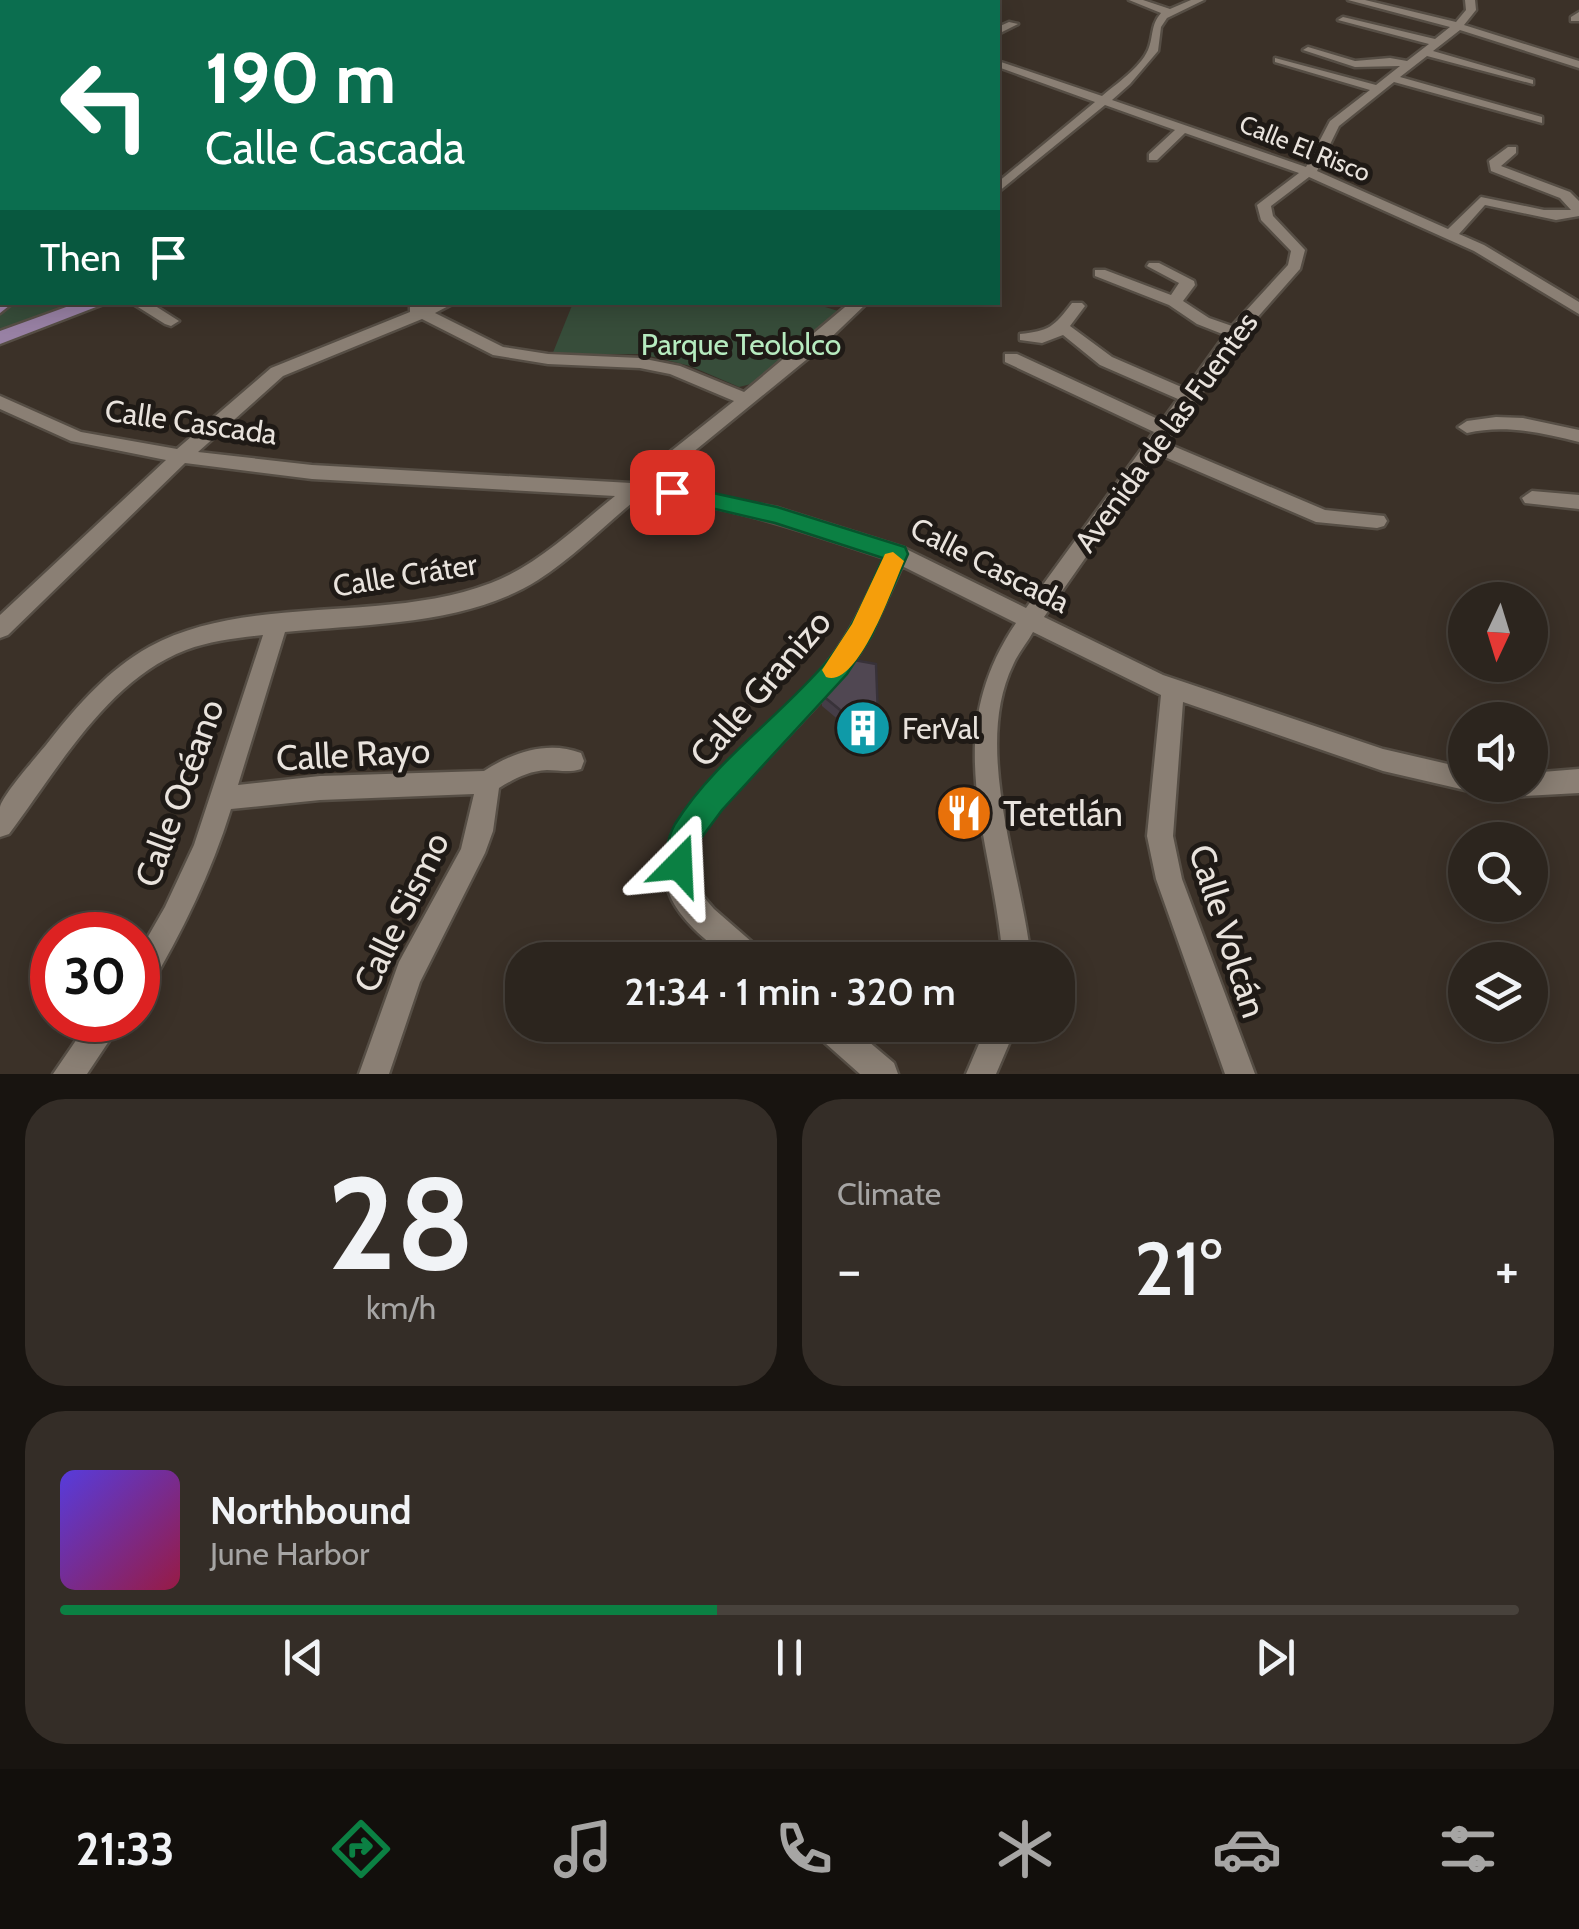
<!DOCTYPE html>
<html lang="en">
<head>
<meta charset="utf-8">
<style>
	body { margin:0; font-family:Cabin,sans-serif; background:#342d27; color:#f1f3f6; height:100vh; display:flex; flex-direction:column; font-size:38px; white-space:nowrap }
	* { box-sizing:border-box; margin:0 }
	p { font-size:32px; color:#a6a5a4 }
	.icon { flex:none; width:55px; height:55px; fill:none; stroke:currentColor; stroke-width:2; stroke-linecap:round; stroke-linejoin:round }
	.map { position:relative; height:1074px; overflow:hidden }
	.details { display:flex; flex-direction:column; gap:25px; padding:25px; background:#181410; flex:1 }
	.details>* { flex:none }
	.banner { position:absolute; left:0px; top:0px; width:1000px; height:305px; box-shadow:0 5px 25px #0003,0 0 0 2px #48423c; background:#0b6e4f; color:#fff; overflow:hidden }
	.needle { width:65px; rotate:184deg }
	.tools { position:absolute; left:1448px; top:582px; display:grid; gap:20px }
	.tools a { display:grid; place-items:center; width:100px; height:100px; border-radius:50%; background:#2c251e; box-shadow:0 5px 25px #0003,0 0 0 2px #48423c; font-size:50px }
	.speed { position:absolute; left:30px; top:912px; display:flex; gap:20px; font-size:50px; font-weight:700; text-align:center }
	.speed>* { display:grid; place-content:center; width:130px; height:130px; border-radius:50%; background:#2c251e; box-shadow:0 5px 25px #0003,0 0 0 2px #48423c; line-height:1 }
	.speed .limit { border:15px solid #d22; background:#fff; color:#111 }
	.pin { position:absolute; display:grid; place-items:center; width:85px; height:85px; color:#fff; margin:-42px; border-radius:20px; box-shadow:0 5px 15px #0006 }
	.me { position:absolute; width:110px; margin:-55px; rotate:21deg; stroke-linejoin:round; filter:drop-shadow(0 0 8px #0008) }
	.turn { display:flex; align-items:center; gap:35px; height:210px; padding:0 40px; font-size:45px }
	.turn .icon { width:130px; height:130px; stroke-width:2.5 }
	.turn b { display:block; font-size:70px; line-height:85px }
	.then { display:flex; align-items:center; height:95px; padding:0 40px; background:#0003; gap:20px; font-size:38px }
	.big { font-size:75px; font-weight:600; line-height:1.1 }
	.details .tile { flex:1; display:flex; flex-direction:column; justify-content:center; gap:15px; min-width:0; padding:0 35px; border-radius:40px; background:#342d27 }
	.details .dial { align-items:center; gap:0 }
	.dial b { font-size:130px; line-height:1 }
	.song { display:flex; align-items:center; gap:30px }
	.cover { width:120px; height:120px; border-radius:15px; background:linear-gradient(135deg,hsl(250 70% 55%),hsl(340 70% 35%)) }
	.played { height:10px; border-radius:5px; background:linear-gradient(90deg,#0b8043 45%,#48423c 45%) }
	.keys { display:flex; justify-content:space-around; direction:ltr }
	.heat { display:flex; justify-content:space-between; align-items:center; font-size:55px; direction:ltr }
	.details .tiles { flex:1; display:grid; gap:25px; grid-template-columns:1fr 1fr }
	.tile:last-child { grid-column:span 2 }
	.trip { position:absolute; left:505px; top:942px; width:570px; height:100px; border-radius:40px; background:#2c251e; box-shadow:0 5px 25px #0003,0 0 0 2px #48423c; font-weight:600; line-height:100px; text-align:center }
	.tabs { display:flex; height:160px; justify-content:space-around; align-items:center; background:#120f0c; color:#a6a5a4 }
	.tabs .icon { width:70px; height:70px }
	.tabs .selected { color:#0b8043 }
	.tabs b { font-size:45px; color:#f1f3f6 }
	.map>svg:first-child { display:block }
	.green { fill:#374d3a }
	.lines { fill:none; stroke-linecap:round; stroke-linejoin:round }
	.minor-casing { stroke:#564e45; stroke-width:5 }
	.major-casing { stroke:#564e45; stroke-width:5 }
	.minor { fill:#8a7f74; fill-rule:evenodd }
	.major { fill:#9881a4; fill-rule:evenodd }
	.wall { fill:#453d47 }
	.building { fill:#504752; stroke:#383239; stroke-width:2.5 }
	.route { fill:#0b8043; stroke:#07532c; stroke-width:2.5 }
	.slow { fill:#f59e0b }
	.labels { text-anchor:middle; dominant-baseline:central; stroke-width:10; stroke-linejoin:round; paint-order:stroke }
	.far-street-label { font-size:25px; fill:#e9e3dd; stroke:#1f1a16 }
	.park-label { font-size:30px; fill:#b6ebbf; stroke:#1f1a16 }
	.street-label { font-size:30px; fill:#e9e3dd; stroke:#1f1a16 }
	.poi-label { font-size:30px; fill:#e9e3dd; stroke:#1f1a16; text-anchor:start }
	.near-street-label { font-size:35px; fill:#e9e3dd; stroke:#1f1a16 }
	.near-poi-label { font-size:35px; fill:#e9e3dd; stroke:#1f1a16; text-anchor:start }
</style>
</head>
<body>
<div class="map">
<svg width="1579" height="1074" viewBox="0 0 1579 1074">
	<rect width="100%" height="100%" fill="#3b3128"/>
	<path class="green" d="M 809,302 L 838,311 L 763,381 L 739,387 L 690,366 L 642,354 L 552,355 L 573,303 Z
		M 11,303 L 95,303 L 0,335 L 0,313 Z"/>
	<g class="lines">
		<g class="minor-casing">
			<path id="minor" d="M 90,0 L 104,0 L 106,2 L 93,2 Z
				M 828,0 L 842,0 L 844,2 L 831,2 Z
				M 1129,0 L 1143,0 L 1170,9 L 1191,0 L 1204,0 L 1167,18 L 1161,27 L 1158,51 L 1130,84 L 1112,100 L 1306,167 L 1330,121 L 1370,90 L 1275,62 L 1275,58 L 1376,85 L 1400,66 L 1355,67 L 1303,50 L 1308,47 L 1355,61 L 1390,58 L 1407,61 L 1429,44 L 1338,20 L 1343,17 L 1435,39 L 1450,27 L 1348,0 L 1365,0 L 1456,22 L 1466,10 L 1465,0 L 1475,0 L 1476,10 L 1464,25 L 1579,61 L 1579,68 L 1460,30 L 1433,51 L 1533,80 L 1533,84 L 1427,56 L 1400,77 L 1542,117 L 1542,123 L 1394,82 L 1339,126 L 1317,171 L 1448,229 L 1481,197 L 1544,210 L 1571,210 L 1560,198 L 1491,171 L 1489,161 L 1508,147 L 1516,147 L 1516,153 L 1501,166 L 1570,192 L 1579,201 L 1579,216 L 1556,220 L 1485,205 L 1459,234 L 1484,245 L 1579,302 L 1579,314 L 1474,251 L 1309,177 L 1271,206 L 1273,216 L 1305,250 L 1300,269 L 1241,336 L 1166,443 L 1325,510 L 1384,516 L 1387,521 L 1384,526 L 1377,528 L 1316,522 L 1158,454 L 1044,617 L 1163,675 L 1383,749 L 1465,768 L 1465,785 L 1475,785 L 1465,790 L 1383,771 L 1183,702 L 1173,836 L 1182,879 L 1255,1074 L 1225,1074 L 1156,879 L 1147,836 L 1161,695 L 1033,632 C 1027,643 1018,653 1013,665 C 972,749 1022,871 1031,960 L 1003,960 C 993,836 938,738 1016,623 L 902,566 L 870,636 L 846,674 L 721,808 L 697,840 L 692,865 L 696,888 L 714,909 L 761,950 L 765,960 L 730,960 C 710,943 684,924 672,900 C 662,880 665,845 676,826 C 714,762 786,717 831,658 C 854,628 869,592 885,558 C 805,532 724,502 639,497 C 606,524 574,557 538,580 C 465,626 368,623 285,632 L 238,785 L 320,776 L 484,771 C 512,753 547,740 581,753 L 584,761 L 581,769 C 569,773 559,770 547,770 C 528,771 514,779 499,788 L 493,831 L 485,853 L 420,982 L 389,1074 L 359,1074 L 399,962 L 461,849 L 474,794 L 320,800 L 231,809 C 211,874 182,932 148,990 L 138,994 L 138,954 L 165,907 L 194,845 L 263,635 C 237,638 210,641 186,650 C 107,680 58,769 9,834 L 0,837 C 0,828 0,816 0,807 C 3,794 40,753 50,740 C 78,705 109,669 149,647 C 247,593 385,624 491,583 C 538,565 576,527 615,496 L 312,479 L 185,463 L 8,635 L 0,638 L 0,615 L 166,460 L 71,441 L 0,409 L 0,396 L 81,432 L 177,449 L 271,368 L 410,312 L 410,307 C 425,304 440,302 456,302 L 435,313 L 503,347 L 548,354 L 640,358 L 680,366 L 744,392 L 851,302 L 868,302 L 817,351 L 654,484 L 777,508 L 904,548 L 1026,608 L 1154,432 L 1005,362 L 1005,354 L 1017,354 L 1162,421 L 1178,399 L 1100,365 L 1063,335 L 1042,343 L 1020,340 L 1020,334 C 1049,331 1054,327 1072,303 L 1082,303 L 1085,306 L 1070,326 L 1112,357 L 1186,389 L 1225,335 L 1197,324 L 1169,305 L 1095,276 L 1095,270 L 1105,270 L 1171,295 L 1179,283 L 1147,266 L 1149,263 L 1159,263 L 1194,281 L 1195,285 L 1183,301 L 1209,318 L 1232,326 L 1288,265 L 1291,251 L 1261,220 L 1257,205 L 1299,173 L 1185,133 L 1157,160 L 1149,160 L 1149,154 L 1175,130 L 1105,105 L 998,192 L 998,182 L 1095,102 L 998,67 L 998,61 L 1102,96 C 1116,84 1140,68 1148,50 C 1154,36 1150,26 1161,13 ZM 422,319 L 493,355 L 548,364 L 640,368 L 670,374 L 734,401 L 631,483 L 312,465 L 198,452 L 283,376 Z
				M 1579,12 L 1579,21 L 1571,21 L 1571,17 Z
				M 1009,22 L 1018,24 L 998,34 L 998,27 Z
				M 0,85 L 2,85 L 2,92 L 0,92 Z
				M 0,207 L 2,208 L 2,216 L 0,216 Z
				M 130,302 L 149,302 L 179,321 L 171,326 L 165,324 Z
				M 1496,417 L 1523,418 L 1579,430 L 1579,442 C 1541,433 1506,424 1467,433 L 1458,427 L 1467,421 Z
				M 1532,491 L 1579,495 L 1579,509 L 1525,503 L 1522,498 Z
				M 1579,769 L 1579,793 L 1506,797 L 1497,793 L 1494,785 L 1530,785 L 1530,773 Z
				M 90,1020 L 123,1020 L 87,1074 L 53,1074 Z
				M 811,1025 L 849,1025 L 894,1063 L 898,1074 L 860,1074 L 816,1035 Z
				M 987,1025 L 1017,1025 L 996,1074 L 966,1074 Z"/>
		</g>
		<g class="major-casing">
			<path id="major" d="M 0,297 L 2,302 L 14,302 L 0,313 Z
				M 80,302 L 109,302 L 0,344 L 0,331 Z"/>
		</g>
		<use href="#minor" class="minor"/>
		<use href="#major" class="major"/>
	</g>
	<path class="wall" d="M 822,695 L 879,742 L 877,752 L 822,706 Z"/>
	<path class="building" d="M 854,660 L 876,664 L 879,742 L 822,695 Z"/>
	<path class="route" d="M 672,484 L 777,507 L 905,547 L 908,554 L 871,637 L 847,674 L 722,810 L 699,841 L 690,876 L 679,880 L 669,876 C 663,861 667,838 675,824 C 714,761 781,716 828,660 C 853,630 867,593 883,558 L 775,523 L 664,497 L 661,492 Z"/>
	<path class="slow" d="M 893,552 L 904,561 C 893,586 858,689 826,677 L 822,670 L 852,624 L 885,554 Z"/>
	<defs>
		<g id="building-disc" transform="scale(2.875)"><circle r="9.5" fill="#0f9aa8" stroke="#1f1a16"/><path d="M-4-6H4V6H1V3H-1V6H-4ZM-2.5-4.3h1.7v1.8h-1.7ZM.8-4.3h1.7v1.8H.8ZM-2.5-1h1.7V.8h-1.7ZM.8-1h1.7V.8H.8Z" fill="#fff"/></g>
		<g id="restaurant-disc" transform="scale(2.875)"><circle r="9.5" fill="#e8710a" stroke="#1f1a16"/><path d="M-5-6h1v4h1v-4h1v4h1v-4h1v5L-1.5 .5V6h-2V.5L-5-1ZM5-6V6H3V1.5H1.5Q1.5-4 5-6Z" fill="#fff"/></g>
	</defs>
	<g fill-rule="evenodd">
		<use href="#building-disc" x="863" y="728"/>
		<use href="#restaurant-disc" x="964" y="813"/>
	</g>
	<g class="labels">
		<g class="far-street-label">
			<text transform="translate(1305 148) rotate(22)">Calle El Risco</text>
		</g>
		<g class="park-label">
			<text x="741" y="344">Parque Teololco</text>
		</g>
		<g class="street-label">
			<text transform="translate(191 422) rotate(8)">Calle Cascada</text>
			<text transform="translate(1166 432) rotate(-54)">Avenida de las Fuentes</text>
			<text transform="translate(990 565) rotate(27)">Calle Cascada</text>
			<text transform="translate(405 575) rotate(-9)">Calle Cráter</text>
		</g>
		<g class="poi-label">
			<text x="902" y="728">FerVal</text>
		</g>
		<g class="near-street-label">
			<text transform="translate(760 688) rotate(-49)">Calle Granizo</text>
			<text transform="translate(353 754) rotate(-3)">Calle Rayo</text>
			<text transform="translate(179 793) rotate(-70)">Calle Océano</text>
			<text transform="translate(401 912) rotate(-64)">Calle Sismo</text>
			<text transform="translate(1228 931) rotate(72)">Calle Volcán</text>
		</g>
		<g class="near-poi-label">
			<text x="1003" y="813">Tetetlán</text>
		</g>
	</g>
</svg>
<div class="tools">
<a><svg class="needle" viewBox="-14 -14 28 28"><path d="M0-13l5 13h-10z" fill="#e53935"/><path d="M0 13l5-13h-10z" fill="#a6a5a4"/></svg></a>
<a><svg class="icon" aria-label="sound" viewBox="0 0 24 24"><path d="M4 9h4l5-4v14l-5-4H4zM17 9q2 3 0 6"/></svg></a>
<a><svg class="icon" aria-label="search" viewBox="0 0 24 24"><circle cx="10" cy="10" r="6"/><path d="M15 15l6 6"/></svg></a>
<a><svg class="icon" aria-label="layers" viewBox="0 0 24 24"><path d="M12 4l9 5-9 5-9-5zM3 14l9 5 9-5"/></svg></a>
</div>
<div class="speed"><div class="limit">30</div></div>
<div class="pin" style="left:672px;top:492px;background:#d93025"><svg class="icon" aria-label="arrive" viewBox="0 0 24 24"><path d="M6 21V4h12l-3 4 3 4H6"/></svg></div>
<svg class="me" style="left:679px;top:865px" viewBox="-20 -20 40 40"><path d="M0-17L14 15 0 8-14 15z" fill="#0b8043" stroke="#fff" stroke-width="4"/></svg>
<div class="trip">21:34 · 1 min · 320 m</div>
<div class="banner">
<div class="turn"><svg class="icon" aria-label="left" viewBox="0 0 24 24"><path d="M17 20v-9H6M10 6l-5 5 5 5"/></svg><div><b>190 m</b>Calle Cascada</div></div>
<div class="then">Then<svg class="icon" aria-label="arrive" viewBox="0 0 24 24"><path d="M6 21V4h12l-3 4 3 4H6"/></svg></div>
</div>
</div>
<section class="details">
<div class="tiles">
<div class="tile dial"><b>28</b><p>km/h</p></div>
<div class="tile"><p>Climate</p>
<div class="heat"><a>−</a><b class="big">21°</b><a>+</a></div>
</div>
<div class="tile">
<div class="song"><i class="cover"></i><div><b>Northbound</b><p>June Harbor</p></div></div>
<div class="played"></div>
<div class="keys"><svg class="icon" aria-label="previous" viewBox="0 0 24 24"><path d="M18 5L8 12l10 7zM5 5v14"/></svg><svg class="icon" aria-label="pause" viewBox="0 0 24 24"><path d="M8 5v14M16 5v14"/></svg><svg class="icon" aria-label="next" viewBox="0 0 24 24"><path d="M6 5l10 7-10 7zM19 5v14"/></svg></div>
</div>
</div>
</section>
<nav class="tabs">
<b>21:33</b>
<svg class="icon selected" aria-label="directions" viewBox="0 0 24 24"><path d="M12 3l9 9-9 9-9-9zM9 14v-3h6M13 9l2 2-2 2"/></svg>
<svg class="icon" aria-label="music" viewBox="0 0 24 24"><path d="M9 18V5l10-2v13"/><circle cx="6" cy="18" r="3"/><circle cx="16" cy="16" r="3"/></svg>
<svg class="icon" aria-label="phone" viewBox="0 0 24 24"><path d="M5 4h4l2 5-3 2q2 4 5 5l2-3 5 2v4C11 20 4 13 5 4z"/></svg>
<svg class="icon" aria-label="climate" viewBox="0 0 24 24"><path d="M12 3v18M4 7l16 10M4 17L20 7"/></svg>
<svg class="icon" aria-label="car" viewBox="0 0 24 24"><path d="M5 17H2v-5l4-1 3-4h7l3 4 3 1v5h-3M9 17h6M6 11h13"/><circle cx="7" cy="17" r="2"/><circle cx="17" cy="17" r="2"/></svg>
<svg class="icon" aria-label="filters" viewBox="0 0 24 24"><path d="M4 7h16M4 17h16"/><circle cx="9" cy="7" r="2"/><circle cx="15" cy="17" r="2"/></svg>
</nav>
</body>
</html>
